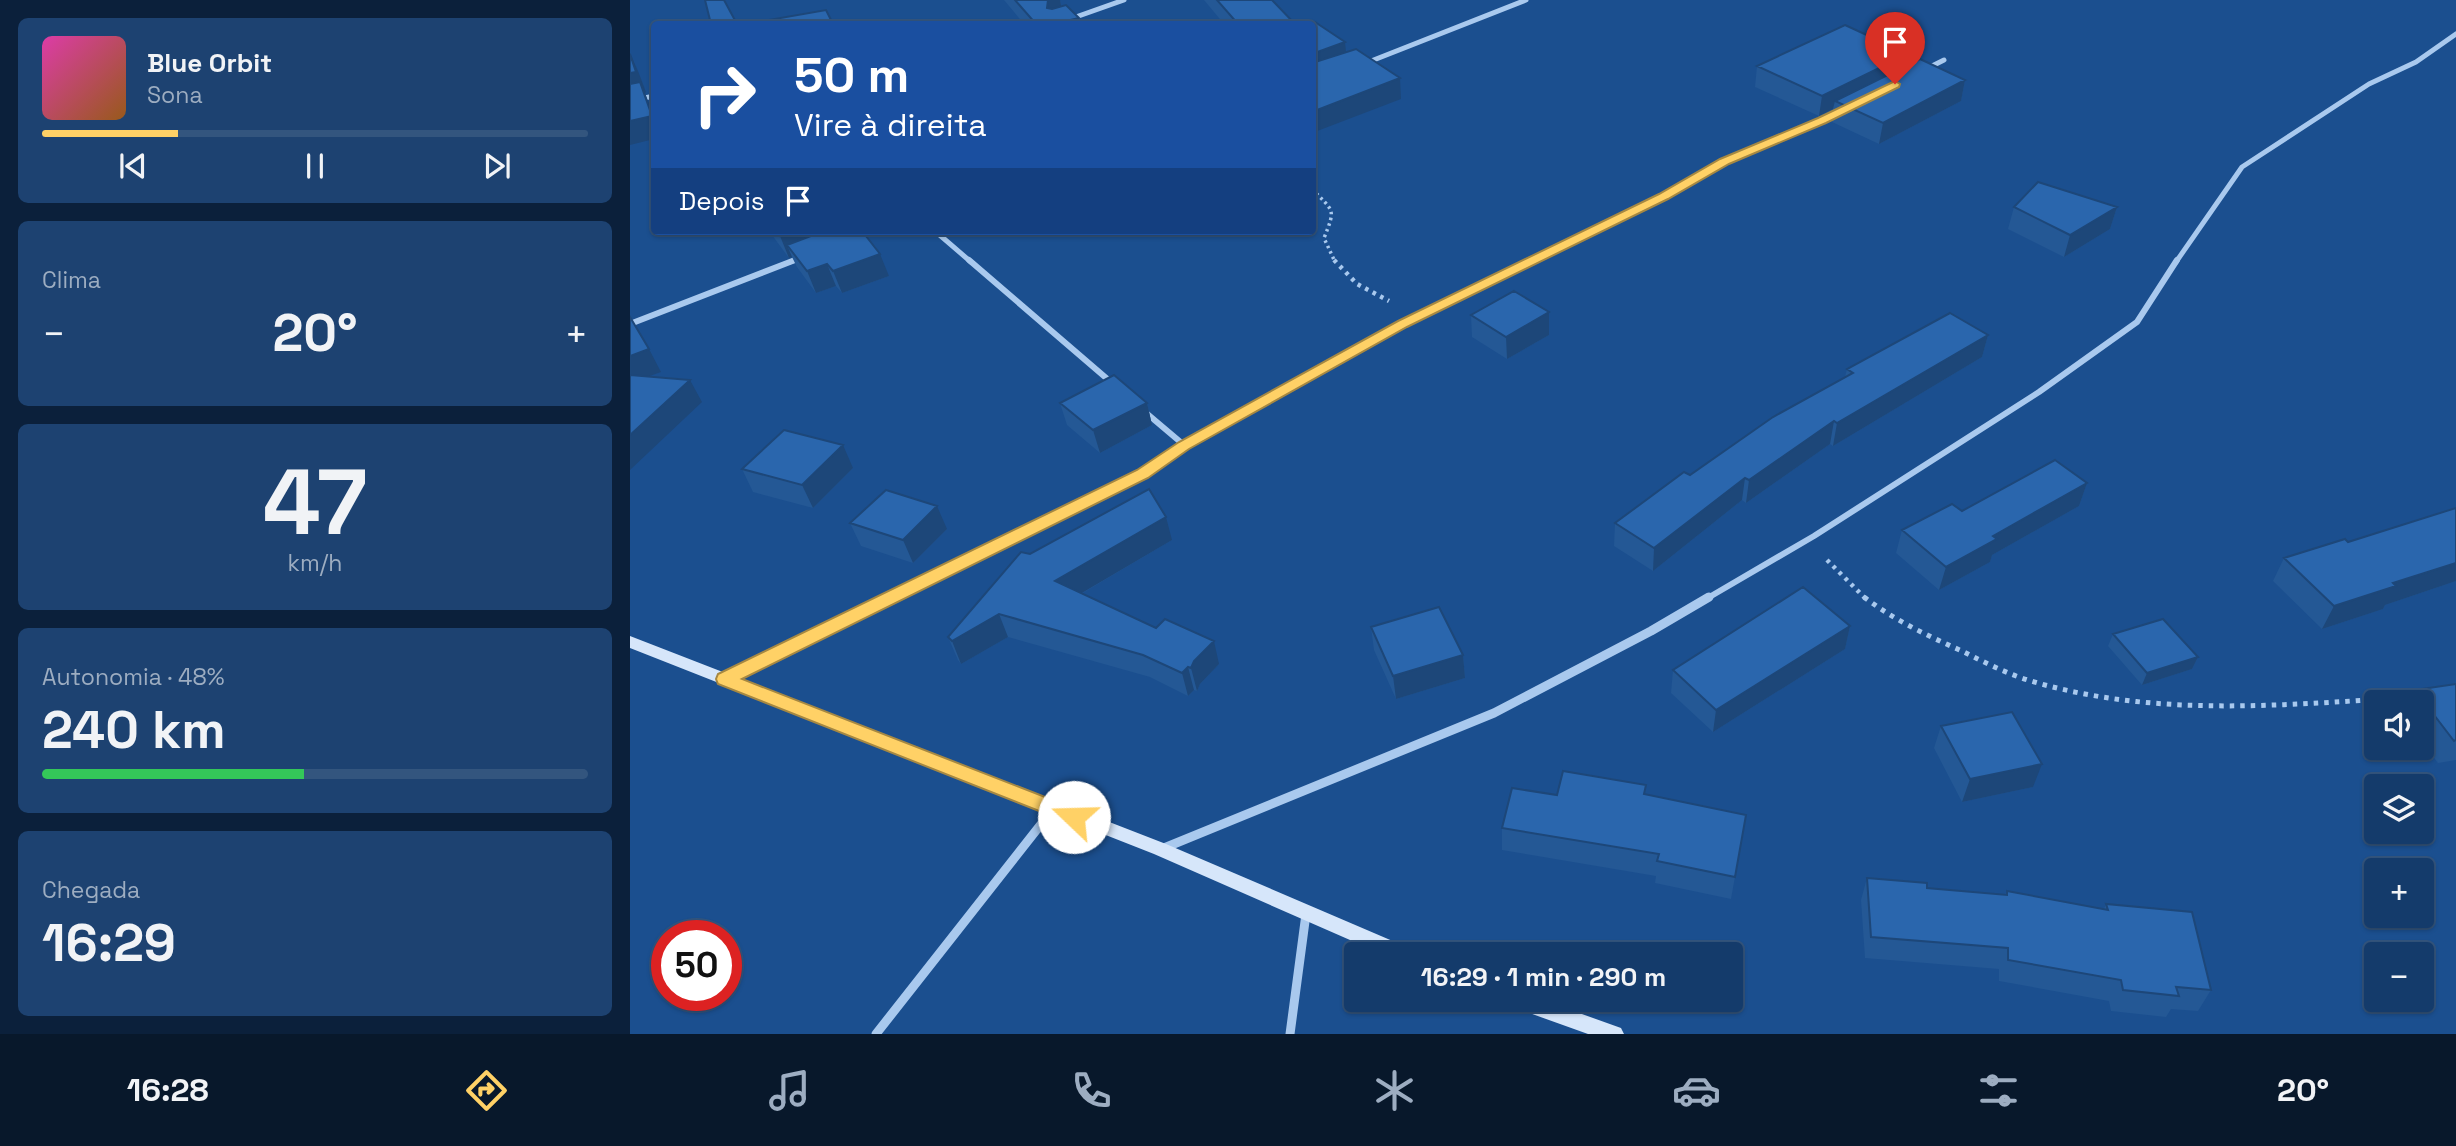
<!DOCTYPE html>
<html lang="pt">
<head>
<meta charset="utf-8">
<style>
	body { margin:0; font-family:"Space Grotesk",sans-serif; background:#1d4271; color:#f1f3f6; height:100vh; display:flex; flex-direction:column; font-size:26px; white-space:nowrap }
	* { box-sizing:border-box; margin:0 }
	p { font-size:23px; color:#9dadc1 }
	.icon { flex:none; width:38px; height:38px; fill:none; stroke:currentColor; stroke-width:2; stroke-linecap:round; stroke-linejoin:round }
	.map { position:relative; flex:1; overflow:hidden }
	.sheet { display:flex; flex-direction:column; gap:18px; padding:18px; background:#0b203b; width:630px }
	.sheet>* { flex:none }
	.hud { position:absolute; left:21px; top:21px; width:665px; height:214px; border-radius:7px; box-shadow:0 2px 5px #0004,0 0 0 2px #33557e; background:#1a4fa0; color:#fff; overflow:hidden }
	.fabs { position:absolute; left:1734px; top:690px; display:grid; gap:14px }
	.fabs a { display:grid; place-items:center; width:70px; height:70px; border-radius:7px; background:#143b6b; box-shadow:0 2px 5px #0004,0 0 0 2px #33557e; font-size:35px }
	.speed { position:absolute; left:21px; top:920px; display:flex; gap:14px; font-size:35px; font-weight:700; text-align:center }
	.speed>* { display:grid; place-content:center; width:91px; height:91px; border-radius:50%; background:#143b6b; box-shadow:0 2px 5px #0004,0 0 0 2px #33557e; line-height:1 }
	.speed .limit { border:10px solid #d22; background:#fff; color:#111 }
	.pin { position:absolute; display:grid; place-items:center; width:60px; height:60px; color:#fff; margin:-72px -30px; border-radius:50% 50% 50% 0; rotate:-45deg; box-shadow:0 0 7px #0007 }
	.pin .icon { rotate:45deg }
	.me { position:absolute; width:77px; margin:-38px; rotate:291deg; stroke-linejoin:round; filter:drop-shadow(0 0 5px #0008) }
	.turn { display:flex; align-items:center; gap:24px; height:147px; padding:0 28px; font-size:32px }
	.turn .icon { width:91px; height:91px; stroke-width:2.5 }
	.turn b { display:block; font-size:49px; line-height:60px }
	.then { display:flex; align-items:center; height:66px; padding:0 28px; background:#0003; gap:14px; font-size:26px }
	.big { font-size:52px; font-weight:700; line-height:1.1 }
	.sheet .widget { flex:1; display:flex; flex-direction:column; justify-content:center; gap:10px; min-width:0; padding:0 24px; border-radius:10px; background:#1d4271 }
	.sheet .dial { align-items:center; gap:0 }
	.dial b { font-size:91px; line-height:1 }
	.song { display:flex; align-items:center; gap:21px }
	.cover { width:84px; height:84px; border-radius:10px; background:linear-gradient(135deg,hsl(320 70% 55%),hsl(30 70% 35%)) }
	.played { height:7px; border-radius:4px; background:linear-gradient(90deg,#ffd166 25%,#33557e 25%) }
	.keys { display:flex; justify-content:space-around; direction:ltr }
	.heat { display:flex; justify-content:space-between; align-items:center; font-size:38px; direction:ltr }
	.charge { height:10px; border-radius:5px; background:linear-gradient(90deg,#34c759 48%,#33557e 0) }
	.trip { position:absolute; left:714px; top:942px; width:399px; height:70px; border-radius:7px; background:#143b6b; box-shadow:0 2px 5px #0004,0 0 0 2px #33557e; font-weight:700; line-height:70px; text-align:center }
	.dock { display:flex; height:112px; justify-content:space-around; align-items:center; background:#08182b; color:#9dadc1 }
	.dock .icon { width:49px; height:49px }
	.dock .current { color:#ffd166 }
	.dock b { font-size:32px; color:#f1f3f6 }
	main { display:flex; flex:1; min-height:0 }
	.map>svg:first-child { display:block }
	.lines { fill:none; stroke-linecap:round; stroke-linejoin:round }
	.path-far2 { stroke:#a9c9ee; stroke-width:3.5; stroke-dasharray:2.5 3.5; stroke-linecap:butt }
	.path-far1 { stroke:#a9c9ee; stroke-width:4.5; stroke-dasharray:3.5 5; stroke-linecap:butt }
	.path { stroke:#a9c9ee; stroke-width:5; stroke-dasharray:4.5 6; stroke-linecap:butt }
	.minor-far2 { stroke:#a9c9ee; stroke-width:5 }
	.minor-far1 { stroke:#a9c9ee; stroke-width:6 }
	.minor { stroke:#a9c9ee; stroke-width:9 }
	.secondary { fill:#d6e6fa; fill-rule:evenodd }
	.wall { fill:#245895 }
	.shaded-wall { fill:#1d4779 }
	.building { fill:#2a66ad; stroke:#1d4779; stroke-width:2 }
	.route { fill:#ffd166; stroke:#a68842; stroke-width:2 }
</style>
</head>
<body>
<main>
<section class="sheet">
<div class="widget">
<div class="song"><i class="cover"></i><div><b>Blue Orbit</b><p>Sona</p></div></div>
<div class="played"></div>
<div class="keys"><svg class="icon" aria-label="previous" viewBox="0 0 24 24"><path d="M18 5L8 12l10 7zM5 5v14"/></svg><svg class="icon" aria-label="pause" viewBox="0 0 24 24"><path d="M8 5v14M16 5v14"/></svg><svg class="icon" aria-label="next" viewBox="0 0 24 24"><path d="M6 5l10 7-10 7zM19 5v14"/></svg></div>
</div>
<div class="widget"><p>Clima</p>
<div class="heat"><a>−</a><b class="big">20°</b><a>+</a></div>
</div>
<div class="widget dial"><b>47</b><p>km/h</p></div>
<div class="widget"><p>Autonomia · 48%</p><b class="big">240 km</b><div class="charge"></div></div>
<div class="widget"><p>Chegada</p><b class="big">16:29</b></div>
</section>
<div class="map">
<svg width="1826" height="1034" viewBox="0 0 1826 1034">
	<rect width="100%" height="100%" fill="#1b4f8f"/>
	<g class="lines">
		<path class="path-far2" d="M 682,189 C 704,212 706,208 694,238 L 705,262"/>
		<path class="path-far1" d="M 704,260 L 727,284 L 759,301
			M 1197,560 L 1236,599"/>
		<path class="path" d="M 1234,597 C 1264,620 1298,636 1332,651 C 1354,662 1377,674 1401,681 C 1525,718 1656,705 1783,697"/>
		<path class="minor-far2" d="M 426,24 L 494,0
			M 736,63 L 896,0
			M 1296,69 L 1314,60
			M 0,101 L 24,96
			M 305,231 L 341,262
			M 226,238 L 245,231
			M 160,262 L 172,257
			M 900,262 L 1033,196 L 1095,162 L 1210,112
			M 1546,262 L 1612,167 L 1739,84 L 1786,62 L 1826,34"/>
		<path class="minor-far1" d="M 339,260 L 482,383
			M 0,324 L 165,260
			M 515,412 L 554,445
			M 259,599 L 513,474 L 554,445 L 773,324 L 903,260
			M 1076,599 L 1184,536 L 1409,392 L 1507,322 L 1547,260"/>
		<path class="minor" d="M 95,679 L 262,597
			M 534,848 L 864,713 L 1021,631 L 1079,597
			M 246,1034 L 423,809
			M 660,1034 L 676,914"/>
		<path class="secondary" d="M 0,636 L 536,844 L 779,948 L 782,954 L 752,954 L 524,854 L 0,648 Z
			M 875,999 L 910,999 L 991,1028 L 994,1034 L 958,1034 L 877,1005 Z"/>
	</g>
	<path class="wall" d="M 374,0 L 430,0 L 431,6 L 450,24 L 394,24 Z
		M 574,0 L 642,0 L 665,24 L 594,24 Z
		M 1127,66 L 1276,66 L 1335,80 L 1331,101 L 1249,144 L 1202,122 L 1203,109 L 1189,116 L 1125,87 Z
		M 1384,207 L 1487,207 L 1480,229 L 1434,257 L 1378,229 Z
		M 139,231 L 232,231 L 259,276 L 212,293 L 206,286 L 186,293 L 167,267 L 162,257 L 159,258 Z
		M 919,312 L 919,335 L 877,359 L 842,337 L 841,315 Z
		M 1358,335 L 1352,357 L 1203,446 L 1200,444 L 1116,503 L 1112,500 L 1023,571 L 984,546 L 985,523 L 1215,377 L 1217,369 Z
		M 430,403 L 517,403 L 522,425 L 470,453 L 437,425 Z
		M 223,468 L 183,508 L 123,492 L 112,469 Z
		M 1457,483 L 1449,506 L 1362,555 L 1360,562 L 1309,590 L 1266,553 L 1272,530 L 1332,511 Z
		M 1826,508 L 1826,581 L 1755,605 L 1753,609 L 1692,629 L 1643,581 L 1654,558 L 1718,542 Z
		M 220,523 L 317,529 L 283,563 L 231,546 Z
		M 542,540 L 451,594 L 589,664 L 570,684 L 567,691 L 564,690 L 558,696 L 520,677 L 378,637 L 331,664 L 328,660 L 318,637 L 400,554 Z
		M 1220,626 L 1215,649 L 1083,732 L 1041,693 L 1043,670 Z
		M 741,627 L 833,655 L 835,678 L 766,699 L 744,650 Z
		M 1483,634 L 1568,657 L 1562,669 L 1512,685 L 1478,646 Z
		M 1826,684 L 1826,760 L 1808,763 L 1792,742 L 1792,702 L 1777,702 L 1785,690 Z
		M 1311,726 L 1403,787 L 1332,802 L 1304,748 Z
		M 1016,785 L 1015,794 L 1116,815 L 1101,899 L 1025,883 L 1026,876 L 872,850 L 872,828 L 927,795 Z
		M 1237,878 L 1297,888 L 1375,895 L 1377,891 L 1474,909 L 1476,904 L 1581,990 L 1568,1011 L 1541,1009 L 1536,1017 L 1481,1011 L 1479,1001 L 1369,981 L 1369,969 L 1235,958 L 1231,900 Z"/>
	<path class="shaded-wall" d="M 418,0 L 430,0 L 433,16 L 417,8 Z
		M 449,18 L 450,24 L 423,24 Z
		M 715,42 L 717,62 L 682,75 L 682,54 Z
		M 0,53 L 8,71 L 16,92 L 15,93 L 24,116 L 24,139 L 0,145 Z
		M 1278,54 L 1274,74 L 1205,101 L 1203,109 L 1189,116 L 1192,96 Z
		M 770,78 L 771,99 L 682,133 L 682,112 Z
		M 1335,80 L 1331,101 L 1249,144 L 1253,123 Z
		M 1487,207 L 1480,229 L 1434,257 L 1440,235 Z
		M 163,231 L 224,231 L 157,245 L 162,257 L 159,258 L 150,236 Z
		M 250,254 L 259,276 L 212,293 L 203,271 Z
		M 197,264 L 206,286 L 186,293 L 177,271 Z
		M 919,312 L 919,335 L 877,359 L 876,337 Z
		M 1358,335 L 1352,357 L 1203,446 L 1207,423 Z
		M 19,349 L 31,372 L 0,383 L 0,356 Z
		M 60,380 L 72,402 L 0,470 L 0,435 Z
		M 517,403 L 522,425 L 470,453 L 463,430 Z
		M 1204,421 L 1200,444 L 1116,503 L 1119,480 Z
		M 213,445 L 223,468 L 183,508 L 172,485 Z
		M 1115,478 L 1112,500 L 1023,571 L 1024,548 Z
		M 1457,483 L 1449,506 L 1362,555 L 1360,562 L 1309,590 L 1316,567 L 1363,536 Z
		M 307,506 L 317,529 L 283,563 L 273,540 Z
		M 536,517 L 542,540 L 433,604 L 425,581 Z
		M 1826,563 L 1826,581 L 1755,605 L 1753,609 L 1692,629 L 1704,606 L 1763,583 Z
		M 369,614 L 378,637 L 331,664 L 322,641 Z
		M 1220,626 L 1215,649 L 1083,732 L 1086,710 Z
		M 584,641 L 589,664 L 570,684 L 567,691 L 561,668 L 564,661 Z
		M 833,655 L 835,678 L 766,699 L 763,676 Z
		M 1568,657 L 1562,669 L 1512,685 L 1517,673 Z
		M 558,667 L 564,690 L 558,696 L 552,673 Z
		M 1412,764 L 1403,787 L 1332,802 L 1340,779 Z"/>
	<path class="building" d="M 75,0 L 94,0 L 107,24 L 81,24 Z
		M 385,0 L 419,0 L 418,0 L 417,8 L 422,9 L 436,5 L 449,18 L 423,24 L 406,24 Z
		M 587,0 L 642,0 L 665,24 L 608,24 Z
		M 196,10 L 203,24 L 116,24 Z
		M 685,22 L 715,42 L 682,54 L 682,24 L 678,24 Z
		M 1215,25 L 1278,54 L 1192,96 L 1127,66 Z
		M 726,49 L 770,78 L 682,112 L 682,63 Z
		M 0,54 L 6,72 L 0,73 Z
		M 1290,59 L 1335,80 L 1253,123 L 1205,101 Z
		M 10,82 L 22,116 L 0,121 L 0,84 Z
		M 1408,182 L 1487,207 L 1440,235 L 1384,207 Z
		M 147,231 L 163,231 L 150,236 Z
		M 194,231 L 232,231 L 250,254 L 203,271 L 197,264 L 177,271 L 157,245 Z
		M 884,291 L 919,312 L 876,337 L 841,315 Z
		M 1320,313 L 1358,335 L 1207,423 L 1204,421 L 1119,480 L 1115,478 L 1024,548 L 985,523 L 1054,472 L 1060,475 L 1143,417 L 1223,373 L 1217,369 Z
		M 0,317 L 19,349 L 0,356 Z
		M 0,375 L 60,380 L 0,435 Z
		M 484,375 L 517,403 L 463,430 L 430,403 Z
		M 154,430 L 213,445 L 172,485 L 112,469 Z
		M 1425,460 L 1457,483 L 1363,536 L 1367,539 L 1316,567 L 1272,530 L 1322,504 L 1332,511 Z
		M 519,489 L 536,517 L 425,581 L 526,628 L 535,619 L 584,641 L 564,661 L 561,668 L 558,667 L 552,673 L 513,655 L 369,614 L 322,641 L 318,637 L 391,552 L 400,554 Z
		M 256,490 L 307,506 L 273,540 L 220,523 Z
		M 1826,508 L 1826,563 L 1763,583 L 1766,586 L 1704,606 L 1654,558 L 1715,539 L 1718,542 Z
		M 1173,587 L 1220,626 L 1086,710 L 1043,670 Z
		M 809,607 L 833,655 L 763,676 L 741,627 Z
		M 1533,619 L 1568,657 L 1517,673 L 1483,634 Z
		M 1826,684 L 1826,740 L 1824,741 L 1785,690 Z
		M 1382,712 L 1412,764 L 1340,779 L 1311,726 Z
		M 933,771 L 1016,785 L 1014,794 L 1116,815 L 1105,877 L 1027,861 L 1029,854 L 872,828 L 882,788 L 927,795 Z
		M 1237,878 L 1297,883 L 1297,888 L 1377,895 L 1377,891 L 1478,910 L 1476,904 L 1562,912 L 1581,990 L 1546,987 L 1549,996 L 1493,990 L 1491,980 L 1378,960 L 1378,948 L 1241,937 Z"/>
	<path class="route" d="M 1265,81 L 1270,84 L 1269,87 L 1196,123 L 1099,164 L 1038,199 L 777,327 L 559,449 L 518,478 L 112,679 L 451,811 L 454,817 L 451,822 L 444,825 L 437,822 L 88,684 L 86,679 L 88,674 L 507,470 L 549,442 L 768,321 L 1029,194 L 1090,159 L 1188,118 Z"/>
</svg>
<div class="fabs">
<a><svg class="icon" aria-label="sound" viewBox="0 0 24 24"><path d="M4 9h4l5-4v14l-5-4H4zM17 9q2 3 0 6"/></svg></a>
<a><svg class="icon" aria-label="layers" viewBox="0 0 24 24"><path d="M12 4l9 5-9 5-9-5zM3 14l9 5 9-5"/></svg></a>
<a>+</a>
<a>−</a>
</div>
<div class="speed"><div class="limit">50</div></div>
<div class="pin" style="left:1265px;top:84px;background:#d93025"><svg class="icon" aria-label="arrive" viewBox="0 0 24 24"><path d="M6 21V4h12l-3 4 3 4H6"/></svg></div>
<svg class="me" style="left:444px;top:817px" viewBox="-20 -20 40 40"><circle r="19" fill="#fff"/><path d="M0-13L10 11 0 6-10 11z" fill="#ffd166"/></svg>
<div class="trip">16:29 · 1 min · 290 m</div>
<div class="hud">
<div class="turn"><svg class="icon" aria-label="right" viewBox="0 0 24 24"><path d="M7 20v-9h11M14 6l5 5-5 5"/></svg><div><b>50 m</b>Vire à direita</div></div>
<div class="then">Depois<svg class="icon" aria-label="arrive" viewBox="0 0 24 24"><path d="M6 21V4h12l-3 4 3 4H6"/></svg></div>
</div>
</div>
</main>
<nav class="dock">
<b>16:28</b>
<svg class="icon current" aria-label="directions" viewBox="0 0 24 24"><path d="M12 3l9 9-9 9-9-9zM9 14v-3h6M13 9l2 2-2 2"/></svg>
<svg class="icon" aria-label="music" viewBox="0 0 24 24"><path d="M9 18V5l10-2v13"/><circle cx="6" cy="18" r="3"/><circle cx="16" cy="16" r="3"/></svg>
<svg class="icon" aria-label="phone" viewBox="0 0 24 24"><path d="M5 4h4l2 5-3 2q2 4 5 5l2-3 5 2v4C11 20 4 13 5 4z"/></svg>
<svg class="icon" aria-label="climate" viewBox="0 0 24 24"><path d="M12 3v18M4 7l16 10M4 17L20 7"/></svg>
<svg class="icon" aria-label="car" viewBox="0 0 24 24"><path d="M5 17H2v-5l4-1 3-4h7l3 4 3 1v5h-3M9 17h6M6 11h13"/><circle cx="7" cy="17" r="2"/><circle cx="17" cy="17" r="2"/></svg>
<svg class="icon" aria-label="filters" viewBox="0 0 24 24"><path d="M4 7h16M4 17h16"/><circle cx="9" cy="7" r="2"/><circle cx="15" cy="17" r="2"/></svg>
<b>20°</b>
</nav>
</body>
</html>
